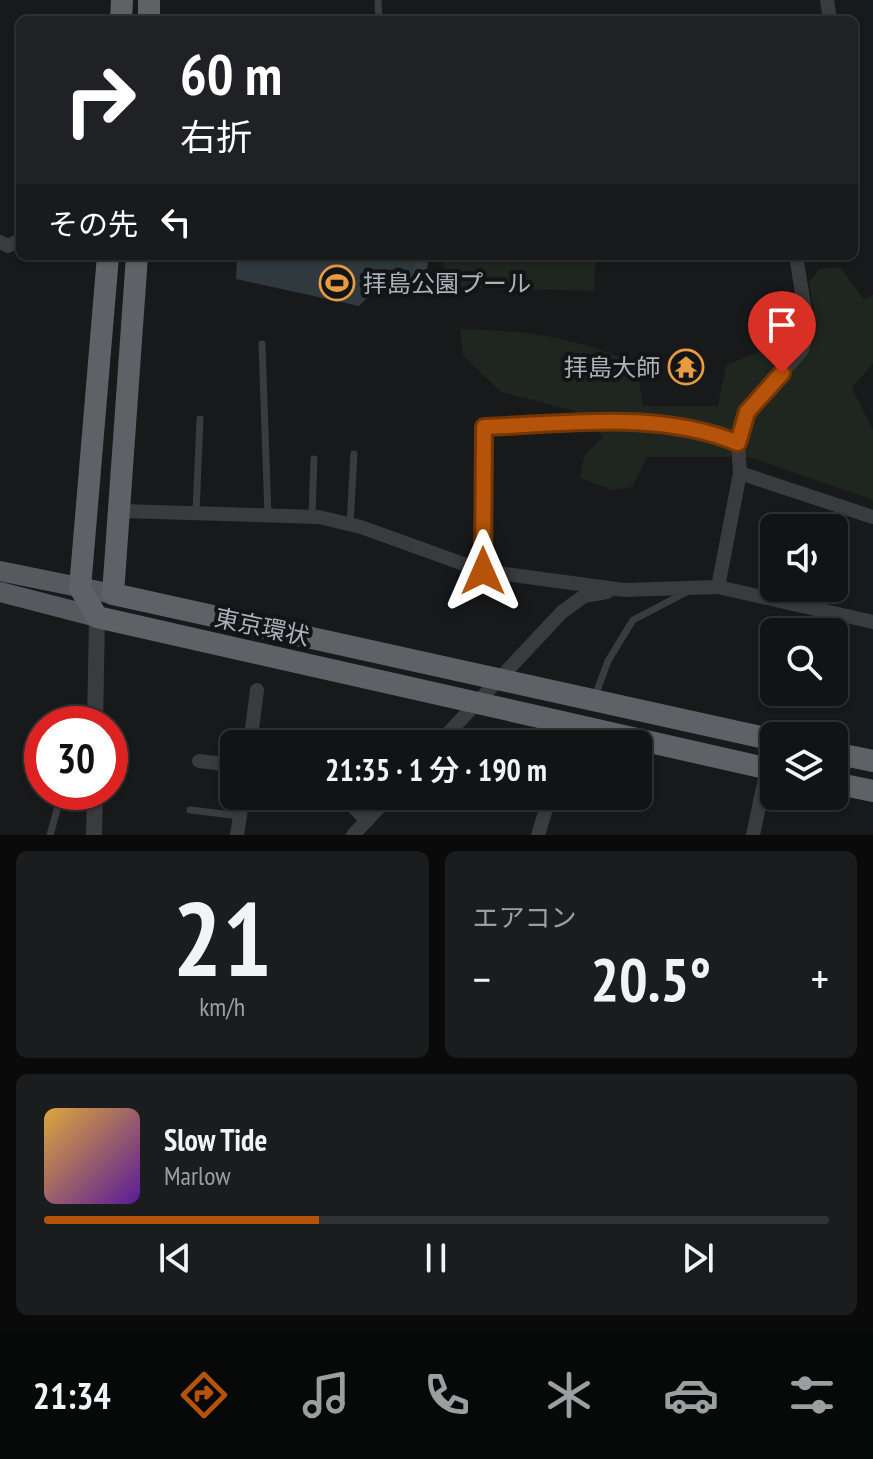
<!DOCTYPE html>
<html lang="ja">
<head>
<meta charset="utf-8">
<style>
	body { margin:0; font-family:"PT Sans Narrow","Noto Sans JP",sans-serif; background:#1b1c1d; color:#f1f3f6; height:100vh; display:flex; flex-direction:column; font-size:30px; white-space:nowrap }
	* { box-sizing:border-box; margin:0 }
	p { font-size:26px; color:#9c9ea0 }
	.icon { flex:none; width:44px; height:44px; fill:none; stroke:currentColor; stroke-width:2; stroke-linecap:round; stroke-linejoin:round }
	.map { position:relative; height:835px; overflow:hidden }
	.sheet { display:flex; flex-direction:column; gap:16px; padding:16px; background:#0a0a0b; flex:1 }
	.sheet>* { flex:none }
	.guide { position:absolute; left:16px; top:16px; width:842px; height:244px; border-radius:12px; box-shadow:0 2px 6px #0004,0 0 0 2px #313234; background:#202124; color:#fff; overflow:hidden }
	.fabs { position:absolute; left:760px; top:514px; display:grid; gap:16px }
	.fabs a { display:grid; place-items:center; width:88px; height:88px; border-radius:12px; background:#121314; box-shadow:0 2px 6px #0004,0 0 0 2px #313234; font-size:40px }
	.speed { position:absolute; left:24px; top:706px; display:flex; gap:16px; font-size:40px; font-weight:700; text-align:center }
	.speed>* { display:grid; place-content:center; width:104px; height:104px; border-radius:50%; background:#121314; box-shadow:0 2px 6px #0004,0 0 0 2px #313234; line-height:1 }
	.speed .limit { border:12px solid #d22; background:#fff; color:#111 }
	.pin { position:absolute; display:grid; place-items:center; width:68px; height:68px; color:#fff; margin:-82px -34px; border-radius:50% 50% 50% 0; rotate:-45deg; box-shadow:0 0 8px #0007 }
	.pin .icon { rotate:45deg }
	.me { position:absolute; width:88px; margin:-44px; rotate:0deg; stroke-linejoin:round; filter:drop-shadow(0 0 6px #0008) }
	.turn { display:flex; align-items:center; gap:28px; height:168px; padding:0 32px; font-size:36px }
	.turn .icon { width:104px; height:104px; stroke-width:2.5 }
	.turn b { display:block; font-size:56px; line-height:68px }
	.then { display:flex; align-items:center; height:76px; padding:0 32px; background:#0003; gap:16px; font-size:30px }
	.big { font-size:60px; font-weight:600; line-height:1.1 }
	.sheet .widget { flex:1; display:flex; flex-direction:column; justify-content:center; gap:12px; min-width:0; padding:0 28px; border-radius:12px; background:#1b1c1d }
	.sheet .dial { align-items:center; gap:0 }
	.dial b { font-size:104px; line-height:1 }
	.song { display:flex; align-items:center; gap:24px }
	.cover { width:96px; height:96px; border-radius:12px; background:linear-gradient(135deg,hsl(40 70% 55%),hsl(270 70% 35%)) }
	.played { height:8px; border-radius:4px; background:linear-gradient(90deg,#b45309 35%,#313234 35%) }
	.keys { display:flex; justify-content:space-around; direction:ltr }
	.heat { display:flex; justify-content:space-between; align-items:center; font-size:44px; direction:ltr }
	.sheet .tiles { flex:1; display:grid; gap:16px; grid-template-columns:1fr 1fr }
	.widget:last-child { grid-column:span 2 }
	.trip { position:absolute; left:220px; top:730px; width:432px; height:80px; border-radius:12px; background:#121314; box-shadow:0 2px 6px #0004,0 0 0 2px #313234; font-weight:600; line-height:80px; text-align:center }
	.menu { display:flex; height:128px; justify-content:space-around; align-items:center; background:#070808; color:#9c9ea0 }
	.menu .icon { width:56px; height:56px }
	.menu .current { color:#b45309 }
	.menu b { font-size:36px; color:#f1f3f6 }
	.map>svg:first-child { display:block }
	.green { fill:#1f251f }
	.water { fill:#2f393e }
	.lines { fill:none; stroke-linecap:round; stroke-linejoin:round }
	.service { stroke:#3a3b3f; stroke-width:7 }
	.minor { stroke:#3a3b3f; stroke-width:14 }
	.tertiary { stroke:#3a3b3f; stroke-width:16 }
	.primary { stroke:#56595e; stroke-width:20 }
	.trunk { stroke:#5e6267; stroke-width:22 }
	.route-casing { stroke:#753606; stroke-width:20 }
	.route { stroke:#b45309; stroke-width:14 }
	.labels { text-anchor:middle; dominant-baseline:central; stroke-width:8; stroke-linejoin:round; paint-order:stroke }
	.poi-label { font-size:24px; fill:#acb2b9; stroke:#131416; text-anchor:start }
	.street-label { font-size:24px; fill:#acb2b9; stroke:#131416 }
</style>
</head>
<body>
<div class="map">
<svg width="873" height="835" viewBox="0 0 873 835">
	<rect width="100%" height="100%" fill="#18191a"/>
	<path class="green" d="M 444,256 L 595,256 L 595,291 L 442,287 Z
		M 840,267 L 864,299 L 873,295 L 873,363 L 852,388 L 873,430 L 873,500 L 749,457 L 647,457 L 632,487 L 613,490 L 580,478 L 584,456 L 603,437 L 574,411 L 501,392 L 463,356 L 460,329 C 532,331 570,336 637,364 L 643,406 L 718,406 L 726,365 L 817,329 L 809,282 L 820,269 Z"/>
	<path class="water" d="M 237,256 L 420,256 L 417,288 L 375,290 L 359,306 L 236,279 Z"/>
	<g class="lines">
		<path class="service" d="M 378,0 L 379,20
			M 262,344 L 268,516
			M 196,513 L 200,419
			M 312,516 L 314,459
			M 350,524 L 354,454
			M 595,696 L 608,661 L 633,620 L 685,593
			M 190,810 L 240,816
			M 50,835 L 62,792"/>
		<path class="minor" d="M 827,0 L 830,20
			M 0,242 L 8,246 L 20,240
			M 419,290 L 421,256
			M 740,473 L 873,517
			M 121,511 L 319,517 L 361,527 L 483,571 L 624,590 L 718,587 L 873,622
			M 483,571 L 484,427 C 567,424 659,410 738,443
			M 718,587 L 740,473 L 738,443 L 747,412 L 802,350 L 808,329 L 796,256
			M 250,744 L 257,690
			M 438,744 L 562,612 L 584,596 L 607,592
			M 571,744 L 578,725
			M 199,761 L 234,765
			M 343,796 L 367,821
			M 237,835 L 243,796
			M 353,835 L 390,796
			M 538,835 L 550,796
			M 753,835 L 767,769"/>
		<path class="tertiary" d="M 95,724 L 97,617
			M 94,835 L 95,792"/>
		<path class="primary" d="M 0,571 L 113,594
			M 0,592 L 97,617"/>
		<path class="trunk" d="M 121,20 L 122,0
			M 149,20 L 149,0
			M 108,256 L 80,588 L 97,617 L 774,770
			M 113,594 L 774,740
			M 113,594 L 137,256
			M 834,753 L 873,761
			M 834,783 L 873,791"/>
	</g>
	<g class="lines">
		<g class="route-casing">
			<path id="route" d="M 483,571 L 484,427 C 567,424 659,410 738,443 L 747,412 L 782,373"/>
		</g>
		<use href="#route" class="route"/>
	</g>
	<defs>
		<g id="stadium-ring" transform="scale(1.8)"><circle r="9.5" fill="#131416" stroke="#e99b42" stroke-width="1.5"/><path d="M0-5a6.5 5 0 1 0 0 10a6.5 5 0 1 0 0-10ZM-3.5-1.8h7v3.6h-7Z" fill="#e99b42"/></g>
		<g id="temple-ring" transform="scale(1.8)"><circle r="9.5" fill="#131416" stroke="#e99b42" stroke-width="1.5"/><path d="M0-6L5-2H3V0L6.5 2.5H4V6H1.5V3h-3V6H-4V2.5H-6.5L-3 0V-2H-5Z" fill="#e99b42"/></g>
	</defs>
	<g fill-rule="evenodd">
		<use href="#stadium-ring" x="337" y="283"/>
		<use href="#temple-ring" x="686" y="367"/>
	</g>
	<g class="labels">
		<g class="poi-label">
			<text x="363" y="283">拝島公園プール</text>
			<text x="660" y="367" text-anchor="end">拝島大師</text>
		</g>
		<g class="street-label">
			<text transform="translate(262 627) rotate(12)">東京環状</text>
		</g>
	</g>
</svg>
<div class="fabs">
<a><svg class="icon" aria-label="sound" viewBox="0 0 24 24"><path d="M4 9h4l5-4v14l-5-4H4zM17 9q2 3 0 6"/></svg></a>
<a><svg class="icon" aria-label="search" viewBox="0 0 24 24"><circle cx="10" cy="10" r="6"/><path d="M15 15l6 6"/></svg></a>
<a><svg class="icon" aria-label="layers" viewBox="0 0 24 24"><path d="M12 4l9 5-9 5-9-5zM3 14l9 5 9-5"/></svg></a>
</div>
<div class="speed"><div class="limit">30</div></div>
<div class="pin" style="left:782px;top:373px;background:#d93025"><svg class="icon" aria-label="arrive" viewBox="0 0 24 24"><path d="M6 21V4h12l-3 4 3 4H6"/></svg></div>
<svg class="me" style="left:483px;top:571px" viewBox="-20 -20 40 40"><path d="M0-17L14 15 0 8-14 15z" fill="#b45309" stroke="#fff" stroke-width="4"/></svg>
<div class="trip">21:35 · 1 分 · 190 m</div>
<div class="guide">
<div class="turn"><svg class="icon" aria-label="right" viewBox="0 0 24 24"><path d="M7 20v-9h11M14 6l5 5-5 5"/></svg><div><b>60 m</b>右折</div></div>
<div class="then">その先<svg class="icon" aria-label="left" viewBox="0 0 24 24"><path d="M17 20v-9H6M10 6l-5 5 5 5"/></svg></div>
</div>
</div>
<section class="sheet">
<div class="tiles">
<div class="widget dial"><b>21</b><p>km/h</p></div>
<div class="widget"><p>エアコン</p>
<div class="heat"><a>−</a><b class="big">20.5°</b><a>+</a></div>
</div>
<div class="widget">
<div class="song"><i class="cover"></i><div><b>Slow Tide</b><p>Marlow</p></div></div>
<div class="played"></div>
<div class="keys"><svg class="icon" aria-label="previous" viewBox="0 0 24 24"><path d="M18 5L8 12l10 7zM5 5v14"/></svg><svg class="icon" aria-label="pause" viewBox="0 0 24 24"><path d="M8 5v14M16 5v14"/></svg><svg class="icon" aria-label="next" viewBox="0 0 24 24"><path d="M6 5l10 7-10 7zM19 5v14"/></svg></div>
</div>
</div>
</section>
<nav class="menu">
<b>21:34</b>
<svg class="icon current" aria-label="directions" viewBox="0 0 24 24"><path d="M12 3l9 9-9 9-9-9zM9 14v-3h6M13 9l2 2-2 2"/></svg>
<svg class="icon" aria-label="music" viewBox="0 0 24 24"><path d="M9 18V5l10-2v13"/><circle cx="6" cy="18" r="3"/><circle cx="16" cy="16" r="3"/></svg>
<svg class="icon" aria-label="phone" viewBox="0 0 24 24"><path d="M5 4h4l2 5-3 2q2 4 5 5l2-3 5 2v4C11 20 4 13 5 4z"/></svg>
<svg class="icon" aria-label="climate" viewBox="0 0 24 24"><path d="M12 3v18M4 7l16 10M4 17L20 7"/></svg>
<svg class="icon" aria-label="car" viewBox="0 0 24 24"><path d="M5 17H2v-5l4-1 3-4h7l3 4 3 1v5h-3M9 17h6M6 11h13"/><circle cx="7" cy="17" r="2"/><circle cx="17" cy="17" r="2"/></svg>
<svg class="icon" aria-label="filters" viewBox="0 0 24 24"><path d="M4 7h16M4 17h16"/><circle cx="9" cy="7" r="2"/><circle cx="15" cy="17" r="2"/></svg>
</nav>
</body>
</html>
